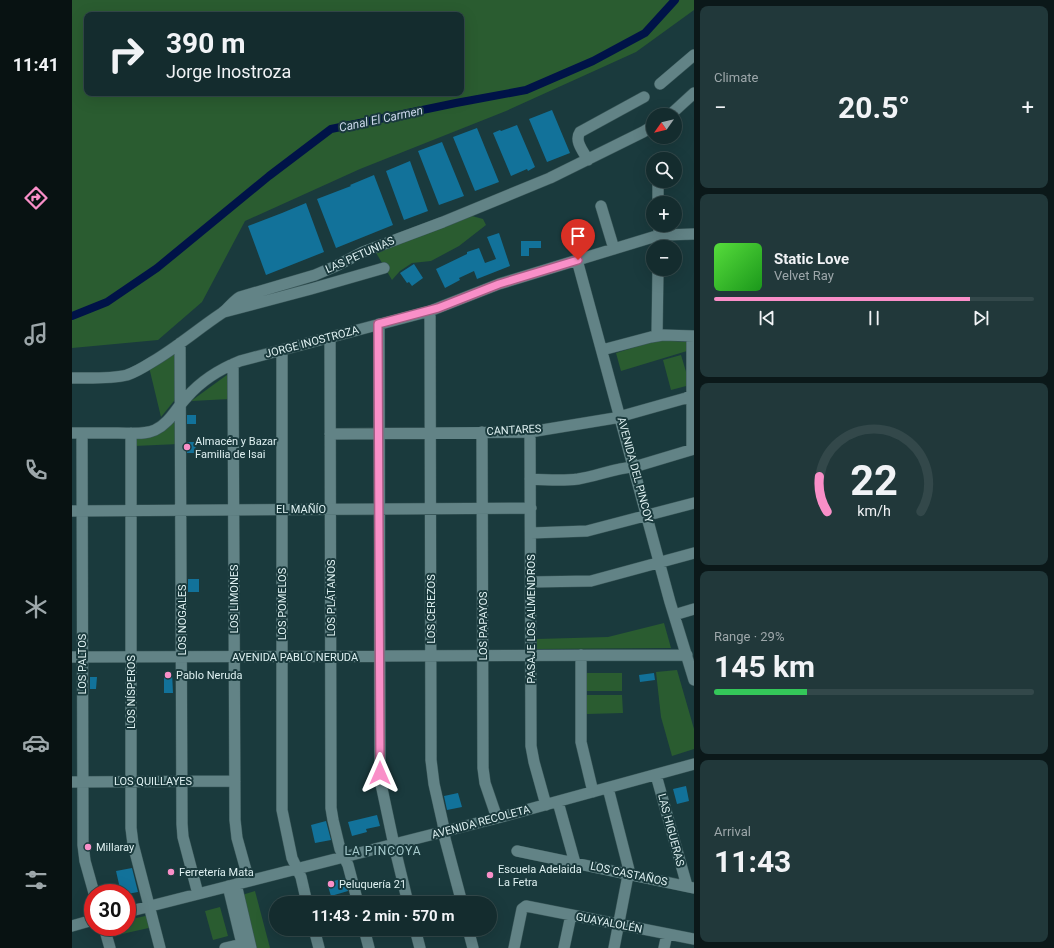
<!DOCTYPE html>
<html lang="en">
<head>
<meta charset="utf-8">
<style>
	body { margin:0; font-family:Roboto,sans-serif; background:#21383a; color:#f1f3f6; height:100vh; display:flex; flex-direction:column; font-size:15px; white-space:nowrap }
	* { box-sizing:border-box; margin:0 }
	p { font-size:13px; color:#9da7aa }
	.icon { flex:none; width:22px; height:22px; fill:none; stroke:currentColor; stroke-width:2; stroke-linecap:round; stroke-linejoin:round }
	.map { position:relative; flex:1; overflow:hidden }
	.sheet { display:flex; flex-direction:column; gap:6px; padding:6px; background:#0b1819; width:360px }
	.sheet>* { flex:none }
	.guide { position:absolute; left:12px; top:12px; width:380px; height:84px; border-radius:8px; box-shadow:0 4px 16px #0002,0 0 0 1px #33484a; background:#142c2e; color:#f1f3f6; overflow:hidden }
	.needle { width:26px; rotate:236deg }
	.controls { position:absolute; left:574px; top:108px; display:grid; gap:8px }
	.controls a { display:grid; place-items:center; width:36px; height:36px; border-radius:50%; background:#142c2e; box-shadow:0 4px 16px #0002,0 0 0 1px #33484a; font-size:20px }
	.speed { position:absolute; left:12px; top:884px; display:flex; gap:8px; font-size:20px; font-weight:700; text-align:center }
	.speed>* { display:grid; place-content:center; width:52px; height:52px; border-radius:50%; background:#142c2e; box-shadow:0 4px 16px #0002,0 0 0 1px #33484a; line-height:1 }
	.speed .limit { border:6px solid #d22; background:#fff; color:#111 }
	.pin { position:absolute; display:grid; place-items:center; width:34px; height:34px; color:#fff; margin:-41px -17px; border-radius:50% 50% 50% 0; rotate:-45deg; box-shadow:0 0 4px #0007 }
	.pin .icon { rotate:45deg }
	.me { position:absolute; width:44px; margin:-22px; rotate:0deg; stroke-linejoin:round; filter:drop-shadow(0 0 3px #0008) }
	.turn { display:flex; align-items:center; gap:14px; height:84px; padding:0 16px; font-size:18px }
	.turn .icon { width:52px; height:52px; stroke-width:2.5 }
	.turn b { display:block; font-size:28px; line-height:34px }
	.big { font-size:30px; font-weight:700; line-height:1.1 }
	.sheet .tile { flex:1; display:flex; flex-direction:column; justify-content:center; gap:6px; min-width:0; padding:0 14px; border-radius:8px; background:#21383a }
	.sheet .dial { align-items:center; gap:0 }
	.dial svg { height:104px; overflow:visible; fill:none; stroke:#33484a; stroke-width:7; stroke-linecap:round; text-anchor:middle }
	.dial text { fill:#f1f3f6; stroke:none }
	.song { display:flex; align-items:center; gap:12px }
	.cover { width:48px; height:48px; border-radius:6px; background:linear-gradient(135deg,hsl(110 70% 55%),hsl(120 70% 35%)) }
	.played { height:4px; border-radius:2px; background:linear-gradient(90deg,#f98fc8 80%,#33484a 80%) }
	.keys { display:flex; justify-content:space-around; direction:ltr }
	.heat { display:flex; justify-content:space-between; align-items:center; font-size:22px; direction:ltr }
	.charge { height:6px; border-radius:3px; background:linear-gradient(90deg,#34c759 29%,#33484a 0) }
	.trip { position:absolute; left:197px; top:896px; width:228px; height:40px; border-radius:20px; background:#142c2e; box-shadow:0 4px 16px #0002,0 0 0 1px #33484a; font-weight:700; line-height:40px; text-align:center }
	main { display:flex; flex:1; min-height:0 }
	.tab-bar { display:flex; flex-direction:column; width:72px; justify-content:space-around; align-items:center; background:#081212; color:#9da7aa }
	.tab-bar .icon { width:28px; height:28px }
	.tab-bar .selected { color:#f98fc8 }
	.tab-bar b { font-size:18px; color:#f1f3f6 }
	.map>svg:first-child { display:block }
	.green { fill:#2a5c30; fill-rule:evenodd }
	.lines { fill:none; stroke-linecap:round; stroke-linejoin:round }
	.canal { stroke:#001348; stroke-width:8 }
	.building { fill:#12729a }
	.minor-casing { stroke:#3a5759; stroke-width:12 }
	.minor { stroke:#628386; stroke-width:11 }
	.route-casing { stroke:#a25d82; stroke-width:10 }
	.route { stroke:#f98fc8; stroke-width:7 }
	.poi-dot { fill:#f98fc8; stroke:#1a3a3d; stroke-width:1.5 }
	.labels { text-anchor:middle; dominant-baseline:central; stroke-width:4; stroke-linejoin:round; paint-order:stroke }
	.street-label { font-size:11px; fill:#def0f1; stroke:#1a3a3d }
	.poi-label { font-size:11px; fill:#def0f1; stroke:#1a3a3d; text-anchor:start }
	.water-label { font-size:12px; font-style:italic; fill:#cbd7ec; stroke:#1a3a3d }
	.neighbourhood-label { font-size:12px; letter-spacing:1px; fill:#a6cacd; stroke:#1a3a3d }
</style>
</head>
<body>
<main>
<nav class="tab-bar">
<b>11:41</b>
<svg class="icon selected" aria-label="directions" viewBox="0 0 24 24"><path d="M12 3l9 9-9 9-9-9zM9 14v-3h6M13 9l2 2-2 2"/></svg>
<svg class="icon" aria-label="music" viewBox="0 0 24 24"><path d="M9 18V5l10-2v13"/><circle cx="6" cy="18" r="3"/><circle cx="16" cy="16" r="3"/></svg>
<svg class="icon" aria-label="phone" viewBox="0 0 24 24"><path d="M5 4h4l2 5-3 2q2 4 5 5l2-3 5 2v4C11 20 4 13 5 4z"/></svg>
<svg class="icon" aria-label="climate" viewBox="0 0 24 24"><path d="M12 3v18M4 7l16 10M4 17L20 7"/></svg>
<svg class="icon" aria-label="car" viewBox="0 0 24 24"><path d="M5 17H2v-5l4-1 3-4h7l3 4 3 1v5h-3M9 17h6M6 11h13"/><circle cx="7" cy="17" r="2"/><circle cx="17" cy="17" r="2"/></svg>
<svg class="icon" aria-label="filters" viewBox="0 0 24 24"><path d="M4 7h16M4 17h16"/><circle cx="9" cy="7" r="2"/><circle cx="15" cy="17" r="2"/></svg>
</nav>
<div class="map">
<svg width="622" height="948" viewBox="0 0 622 948">
	<rect width="100%" height="100%" fill="#1a3a3d"/>
	<path class="green" d="M 0,0 L 622,0 L 622,10 L 564,52 L 434,111 L 288,169 L 173,221 L 130,302 L 86,340 L 0,348 ZM 15,15 L 389,15 L 389,93 L 15,93 Z
		M 400,216 L 411,219 L 414,225 L 387,246 L 359,261 L 340,263 L 328,271 L 320,280 L 303,251 Z
		M 586,340 L 615,342 L 615,351 L 549,371 L 544,353 Z
		M 101,354 L 105,357 L 106,396 L 89,417 L 77,367 Z
		M 609,355 L 618,385 L 599,390 L 591,360 Z
		M 159,372 L 158,399 L 119,401 Z
		M 106,421 L 107,444 L 62,446 L 62,437 L 101,422 Z
		M 592,623 L 599,648 L 465,649 L 465,639 L 536,637 Z
		M 605,670 L 622,729 L 622,749 L 600,756 L 589,717 L 584,672 Z
		M 515,673 L 550,673 L 550,691 L 515,691 Z
		M 515,695 L 550,695 L 551,713 L 515,714 Z
		M 183,891 L 198,948 L 183,948 L 170,895 Z
		M 148,907 L 156,936 L 141,940 L 133,911 Z
		M 78,915 L 81,927 L 41,936 L 39,927 L 55,927 L 55,920 Z"/>
	<g class="lines">
		<path class="canal" d="M 0,316 L 35,302 L 85,268 L 197,176 L 259,129 L 384,103 L 454,90 L 521,61 L 573,33 L 603,0"/>
	</g>
	<path class="building" d="M 480,110 L 498,153 L 475,162 L 457,119 Z
		M 445,125 L 463,167 L 456,171 L 455,169 L 439,176 L 421,133 L 428,130 L 429,131 Z
		M 405,128 L 427,182 L 403,191 L 381,137 Z
		M 370,142 L 392,196 L 367,205 L 346,151 Z
		M 338,161 L 356,211 L 332,220 L 314,171 Z
		M 302,175 L 321,225 L 264,248 L 245,199 L 279,186 L 278,185 Z
		M 234,203 L 252,252 L 194,275 L 176,226 L 210,213 Z
		M 427,233 L 438,266 L 405,279 L 402,271 L 387,278 L 388,280 L 373,288 L 364,269 L 395,254 L 395,252 L 407,248 L 413,263 L 424,259 L 415,237 Z
		M 449,241 L 469,241 L 469,248 L 457,248 L 457,256 L 449,256 Z
		M 342,264 L 351,278 L 340,286 L 337,282 L 335,283 L 328,273 Z
		M 115,415 L 124,415 L 124,424 L 115,424 Z
		M 115,442 L 123,442 L 124,453 L 115,453 Z
		M 116,579 L 127,579 L 127,592 L 116,592 Z
		M 92,673 L 100,673 L 101,693 L 92,693 Z
		M 582,673 L 583,680 L 568,682 L 567,675 Z
		M 18,677 L 25,677 L 24,689 L 18,689 Z
		M 614,786 L 617,801 L 605,804 L 601,789 Z
		M 386,793 L 390,807 L 375,810 L 372,796 Z
		M 305,815 L 308,826 L 294,829 L 295,832 L 280,836 L 276,822 Z
		M 254,821 L 259,840 L 243,843 L 239,825 Z
		M 60,868 L 66,892 L 55,894 L 55,893 L 49,893 L 44,871 Z
		M 272,878 L 276,891 L 259,896 L 255,883 Z"/>
	<g class="lines">
		<g class="minor-casing">
			<path id="minor" d="M 588,84 L 622,55
				M 598,115 L 622,93
				M 516,160 C 511,151 502,141 508,132 L 572,97
				M 586,185 L 586,203
				M 529,206 L 542,249
				M 587,225 L 587,247
				M 505,260 L 598,602 L 622,680
				M 358,311 L 359,760 L 362,784 L 371,824 L 373,839 L 390,903
				M 152,312 L 239,289 L 312,268
				M 307,324 L 308,773 L 309,784 L 322,845 L 336,903
				M 585,336 L 586,269
				M 620,336 L 620,449
				M 258,337 L 259,808 L 261,820 L 268,849 L 276,865 L 286,903
				M 108,343 L 110,824 L 111,837 L 126,894
				M 210,350 L 210,810 L 220,858 L 229,877 L 235,903
				M 530,350 L 579,337 L 591,335 L 622,336
				M 161,364 L 163,820 L 165,838 L 177,881
				M 0,378 C 17,378 39,379 55,375 C 64,372 72,367 80,362 C 104,348 126,329 150,313 C 157,308 161,301 168,297 L 243,275 L 264,266 L 291,252 L 371,222 L 478,178 L 571,132 L 581,126
				M 410,432 L 411,768 L 413,783 L 425,818
				M 458,432 L 459,746 L 462,762 L 474,805
				M 0,433 C 15,433 31,433 46,433 C 58,433 72,435 83,430 C 98,423 104,408 115,397 C 129,381 148,369 168,361 L 358,311 L 427,284 L 581,237 L 593,235 L 622,234
				M 10,433 L 11,845 L 13,861 L 22,893
				M 59,433 L 59,828 L 61,844 L 88,948
				M 258,434 L 458,432 L 543,418 L 614,398 L 622,394
				M 458,479 C 474,480 491,481 506,479 C 525,476 543,468 562,467 L 622,449
				M 0,511 L 459,508
				M 459,533 L 515,531 L 622,503
				M 459,582 L 519,581 L 622,553
				M 602,615 L 622,609
				M 509,655 L 509,742 L 521,792
				M 0,657 L 615,655
				M 584,775 L 615,886
				M 0,782 L 163,781
				M 536,788 L 557,870 L 542,948
				M 486,802 L 503,863
				M 445,851 L 622,888
				M 164,884 L 179,948
				M 156,886 L 170,944 L 170,948
				M 55,912 L 425,818 L 622,764
				M 0,926 L 21,920
				M 32,927 L 38,948
				M 242,929 L 247,948
				M 292,929 L 297,948
				M 343,929 L 348,948
				M 396,929 L 401,948
				M 153,948 L 170,944
				M 442,948 L 450,909 L 454,906 L 622,939
				M 492,948 L 499,915
				M 592,948 L 595,934"/>
		</g>
		<use href="#minor" class="minor"/>
	</g>
	<g class="lines">
		<g class="route-casing">
			<path id="route" d="M 308,773 L 306,324 L 366,308 L 427,284 L 506,260"/>
		</g>
		<use href="#route" class="route"/>
	</g>
	<g class="poi-dot">
		<circle cx="115" cy="447" r="4"/>
		<circle cx="96" cy="675" r="4"/>
		<circle cx="16" cy="847" r="4"/>
		<circle cx="99" cy="872" r="4"/>
		<circle cx="418" cy="875" r="4"/>
		<circle cx="259" cy="884" r="4"/>
	</g>
	<g class="labels">
		<g class="street-label">
			<text transform="translate(288 255) rotate(-24)">LAS PETUNIAS</text>
			<text transform="translate(240 342) rotate(-15)">JORGE INOSTROZA</text>
			<text transform="translate(442 430) rotate(-3)">CANTARES</text>
			<text transform="translate(563 470) rotate(75)">AVENIDA DEL PINCOY</text>
			<text x="229" y="509">EL MAÑÍO</text>
			<text transform="translate(259 598) rotate(-90)">LOS PLÁTANOS</text>
			<text transform="translate(162 599) rotate(-90)">LOS LIMONES</text>
			<text transform="translate(210 604) rotate(-90)">LOS POMELOS</text>
			<text transform="translate(359 609) rotate(-90)">LOS CEREZOS</text>
			<text transform="translate(459 619) rotate(-90)">PASAJE LOS ALMENDROS</text>
			<text transform="translate(110 620) rotate(-90)">LOS NOGALES</text>
			<text transform="translate(411 626) rotate(-90)">LOS PAPAYOS</text>
			<text x="223" y="657">AVENIDA PABLO NERUDA</text>
			<text transform="translate(10 664) rotate(-90)">LOS PALTOS</text>
			<text transform="translate(59 692) rotate(-90)">LOS NÍSPEROS</text>
			<text x="81" y="781">LOS QUILLAYES</text>
			<text transform="translate(409 822) rotate(-15)">AVENIDA RECOLETA</text>
			<text transform="translate(599 830) rotate(75)">LAS HIGUERAS</text>
			<text transform="translate(557 874) rotate(12)">LOS CASTAÑOS</text>
			<text transform="translate(537 923) rotate(11)">GUAYALOLÉN</text>
		</g>
		<g class="poi-label">
			<text x="123" y="441">Almacén y Bazar<tspan x="123" dy="13">Familia de Isai</tspan></text>
			<text x="104" y="675">Pablo Neruda</text>
			<text x="24" y="847">Millaray</text>
			<text x="426" y="869">Escuela Adelaida<tspan x="426" dy="13">La Fetra</tspan></text>
			<text x="107" y="872">Ferretería Mata</text>
			<text x="267" y="884">Peluquería 21</text>
		</g>
		<g class="water-label">
			<text transform="translate(309 119) rotate(-12)">Canal El Carmen</text>
		</g>
		<g class="neighbourhood-label">
			<text x="311" y="851">LA PINCOYA</text>
		</g>
	</g>
</svg>
<div class="controls">
<a><svg class="needle" viewBox="-14 -14 28 28"><path d="M0-13l5 13h-10z" fill="#e53935"/><path d="M0 13l5-13h-10z" fill="#9da7aa"/></svg></a>
<a><svg class="icon" aria-label="search" viewBox="0 0 24 24"><circle cx="10" cy="10" r="6"/><path d="M15 15l6 6"/></svg></a>
<a>+</a>
<a>−</a>
</div>
<div class="speed"><div class="limit">30</div></div>
<div class="pin" style="left:506px;top:260px;background:#d93025"><svg class="icon" aria-label="arrive" viewBox="0 0 24 24"><path d="M6 21V4h12l-3 4 3 4H6"/></svg></div>
<svg class="me" style="left:308px;top:773px" viewBox="-20 -20 40 40"><path d="M0-17L14 15 0 8-14 15z" fill="#f98fc8" stroke="#fff" stroke-width="4"/></svg>
<div class="trip">11:43 · 2 min · 570 m</div>
<div class="guide">
<div class="turn"><svg class="icon" aria-label="right" viewBox="0 0 24 24"><path d="M7 20v-9h11M14 6l5 5-5 5"/></svg><div><b>390 m</b>Jorge Inostroza</div></div>
</div>
</div>
<section class="sheet">
<div class="tile"><p>Climate</p>
<div class="heat"><a>−</a><b class="big">20.5°</b><a>+</a></div>
</div>
<div class="tile">
<div class="song"><i class="cover"></i><div><b>Static Love</b><p>Velvet Ray</p></div></div>
<div class="played"></div>
<div class="keys"><svg class="icon" aria-label="previous" viewBox="0 0 24 24"><path d="M18 5L8 12l10 7zM5 5v14"/></svg><svg class="icon" aria-label="pause" viewBox="0 0 24 24"><path d="M8 5v14M16 5v14"/></svg><svg class="icon" aria-label="next" viewBox="0 0 24 24"><path d="M6 5l10 7-10 7zM19 5v14"/></svg></div>
</div>
<div class="tile dial"><svg viewBox="0 0 100 80">
<path d="M14 69A42 42 0 1 1 86 69"/>
<path d="M14 69A42 42 0 0 1 8 42" stroke="#f98fc8"/>
<text x="50" y="56" font-size="32" font-weight="700">22</text>
<text x="50" y="72" font-size="11">km/h</text>
</svg></div>
<div class="tile"><p>Range · 29%</p><b class="big">145 km</b><div class="charge"></div></div>
<div class="tile"><p>Arrival</p><b class="big">11:43</b></div>
</section>
</main>
</body>
</html>
